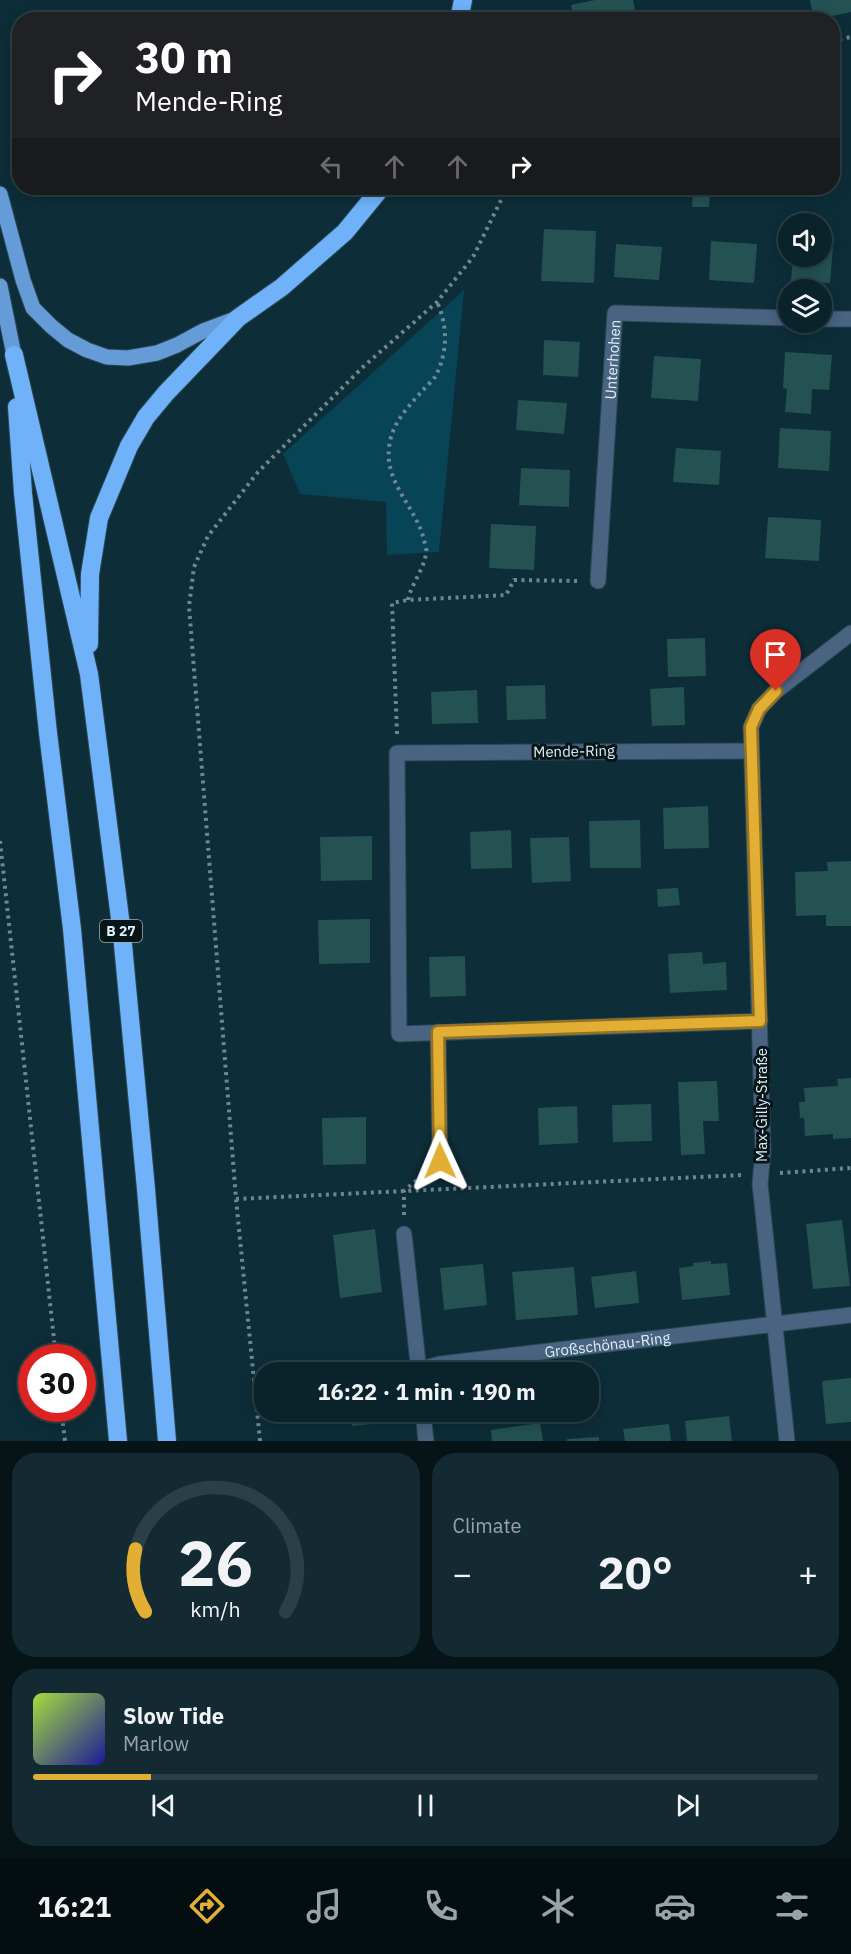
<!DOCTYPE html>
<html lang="en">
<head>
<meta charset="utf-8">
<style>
	body { margin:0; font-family:"IBM Plex Sans",sans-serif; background:#132a32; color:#f1f3f6; height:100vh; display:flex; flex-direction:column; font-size:22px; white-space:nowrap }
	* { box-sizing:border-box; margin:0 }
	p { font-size:20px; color:#99a4a8 }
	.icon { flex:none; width:33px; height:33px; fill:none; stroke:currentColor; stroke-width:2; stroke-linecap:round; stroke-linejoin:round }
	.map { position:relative; height:1441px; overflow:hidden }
	.drawer { display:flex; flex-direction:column; gap:12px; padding:12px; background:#061317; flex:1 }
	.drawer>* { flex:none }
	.guide { position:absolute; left:12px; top:12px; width:828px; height:183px; border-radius:24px; box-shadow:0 3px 15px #0003,0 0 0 2px #2a3f47; background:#202124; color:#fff; overflow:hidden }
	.buttons { position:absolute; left:778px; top:213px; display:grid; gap:12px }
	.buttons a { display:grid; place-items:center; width:54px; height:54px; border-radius:50%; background:#0a222a; box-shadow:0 3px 15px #0003,0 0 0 2px #2a3f47; font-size:30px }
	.speed { position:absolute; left:18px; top:1344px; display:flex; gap:12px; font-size:30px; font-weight:700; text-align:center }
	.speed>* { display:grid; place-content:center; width:78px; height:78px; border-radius:50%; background:#0a222a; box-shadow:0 3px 15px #0003,0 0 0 2px #2a3f47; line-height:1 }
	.speed .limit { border:9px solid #d22; background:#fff; color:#111 }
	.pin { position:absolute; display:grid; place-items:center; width:51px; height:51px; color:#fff; margin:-62px -26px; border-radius:50% 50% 50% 0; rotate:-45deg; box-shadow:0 0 6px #0007 }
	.pin .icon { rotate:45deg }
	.me { position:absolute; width:66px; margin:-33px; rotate:359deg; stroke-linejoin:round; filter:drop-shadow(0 0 4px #0008) }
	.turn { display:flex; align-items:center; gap:21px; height:126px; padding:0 24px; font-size:27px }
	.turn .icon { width:78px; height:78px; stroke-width:2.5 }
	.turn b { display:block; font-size:42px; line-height:51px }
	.lanes { display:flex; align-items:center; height:57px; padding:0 24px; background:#0003; justify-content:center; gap:30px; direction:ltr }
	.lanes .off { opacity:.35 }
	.big { font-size:45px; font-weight:700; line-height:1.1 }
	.drawer .tile { flex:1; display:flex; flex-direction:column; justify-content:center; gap:9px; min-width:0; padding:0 21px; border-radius:24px; background:#132a32 }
	.drawer .dial { align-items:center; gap:0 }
	.dial svg { height:156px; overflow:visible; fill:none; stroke:#2a3f47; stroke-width:7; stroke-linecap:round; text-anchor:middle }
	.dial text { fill:#f1f3f6; stroke:none }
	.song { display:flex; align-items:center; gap:18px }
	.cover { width:72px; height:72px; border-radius:9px; background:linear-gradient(135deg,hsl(80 70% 55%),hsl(240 70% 35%)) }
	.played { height:6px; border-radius:3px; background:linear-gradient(90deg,#e2af34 15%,#2a3f47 15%) }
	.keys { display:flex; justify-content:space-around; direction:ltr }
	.heat { display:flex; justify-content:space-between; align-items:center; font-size:33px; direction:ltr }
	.drawer .tiles { flex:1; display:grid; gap:12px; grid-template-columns:1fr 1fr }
	.tile:last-child { grid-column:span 2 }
	.trip { position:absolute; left:254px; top:1362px; width:345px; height:60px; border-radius:24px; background:#0a222a; box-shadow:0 3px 15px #0003,0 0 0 2px #2a3f47; font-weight:700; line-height:60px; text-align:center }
	.tabs { display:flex; height:96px; justify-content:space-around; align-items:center; background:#040e11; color:#99a4a8 }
	.tabs .icon { width:42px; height:42px }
	.tabs .selected { color:#e2af34 }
	.tabs b { font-size:27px; color:#f1f3f6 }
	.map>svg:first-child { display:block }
	.green { fill:#064456 }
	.building { fill:#245252 }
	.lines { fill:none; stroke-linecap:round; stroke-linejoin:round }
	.minor-casing { stroke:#2a4853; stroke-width:17 }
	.major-casing { stroke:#2a4853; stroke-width:17 }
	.highway-casing { stroke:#2a4853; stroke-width:20 }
	.path { stroke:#6e8891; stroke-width:4; stroke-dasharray:3 4.5; stroke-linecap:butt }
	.minor { stroke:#496380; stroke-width:15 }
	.major { stroke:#659bd7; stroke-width:15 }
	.highway { stroke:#70b2f9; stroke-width:18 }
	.route-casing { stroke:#937222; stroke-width:15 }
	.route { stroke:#e2af34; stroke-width:10 }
	.labels { text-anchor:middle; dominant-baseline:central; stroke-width:6; stroke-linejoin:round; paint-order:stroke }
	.shield { fill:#071418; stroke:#9eaeb4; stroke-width:1.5 }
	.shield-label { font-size:14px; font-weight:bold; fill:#def0f7 }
	.street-label { font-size:15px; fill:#def0f7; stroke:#071418 }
</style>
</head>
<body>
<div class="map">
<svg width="851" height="1441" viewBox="0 0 851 1441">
	<rect width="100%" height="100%" fill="#0d2d38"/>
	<path class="green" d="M 464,290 L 439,552 L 387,555 L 386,502 L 300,494 L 283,454 Z"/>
	<path class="building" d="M 595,0 L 633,0 L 637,20 L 574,20 L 571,5 Z
		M 810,0 L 851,0 L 851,12 L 814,20 Z
		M 693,191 L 710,192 L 709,207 L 692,207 Z
		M 544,229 L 596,231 L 594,283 L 541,281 Z
		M 711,241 L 757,244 L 754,283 L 709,280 Z
		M 616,244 L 662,247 L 659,280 L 614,277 Z
		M 822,247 L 833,247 L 830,283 L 791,281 L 793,256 L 822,256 Z
		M 544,340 L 580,342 L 578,377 L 543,375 Z
		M 785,352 L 832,355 L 829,390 L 812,389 L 811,414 L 785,412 L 787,389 L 783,388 Z
		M 654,356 L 701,359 L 698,401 L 651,398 Z
		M 518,400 L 567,403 L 564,434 L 516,430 Z
		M 780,428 L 831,431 L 829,471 L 778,468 Z
		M 676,448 L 721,451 L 719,485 L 673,482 Z
		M 521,468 L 570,470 L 569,507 L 519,505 Z
		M 768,517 L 821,520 L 819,561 L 765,558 Z
		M 491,524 L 536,526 L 534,570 L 489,568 Z
		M 705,638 L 706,676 L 668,677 L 667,639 Z
		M 545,685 L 546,719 L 507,720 L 506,686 Z
		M 684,687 L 685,725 L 652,726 L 650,689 Z
		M 477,690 L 478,723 L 432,724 L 431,692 Z
		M 708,806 L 709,848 L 664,849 L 663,808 Z
		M 640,820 L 641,868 L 590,868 L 589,821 Z
		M 511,830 L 512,868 L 471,869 L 470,832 Z
		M 372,836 L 372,880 L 321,881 L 320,837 Z
		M 569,837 L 571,881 L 532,883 L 530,838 Z
		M 851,861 L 851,926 L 826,926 L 826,915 L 796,916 L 795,872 L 828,871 L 827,862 Z
		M 678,888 L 680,905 L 658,907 L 657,889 Z
		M 370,919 L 370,963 L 319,964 L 318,920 Z
		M 702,952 L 703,964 L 726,962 L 727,990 L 670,993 L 668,954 Z
		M 465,956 L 466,996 L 430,997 L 429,957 Z
		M 851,1078 L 851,1138 L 833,1139 L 833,1134 L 805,1136 L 804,1118 L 800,1118 L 799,1102 L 805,1102 L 804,1088 L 838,1086 L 837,1079 Z
		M 717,1081 L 719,1121 L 703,1121 L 705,1154 L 681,1155 L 678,1082 Z
		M 651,1104 L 652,1141 L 613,1142 L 612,1105 Z
		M 577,1106 L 578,1143 L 539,1145 L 538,1108 Z
		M 366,1117 L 366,1164 L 323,1165 L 322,1118 Z
		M 842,1220 L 850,1286 L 813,1289 L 806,1224 Z
		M 375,1229 L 382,1292 L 340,1298 L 333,1235 Z
		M 711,1261 L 711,1264 L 727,1263 L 730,1295 L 682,1300 L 679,1268 L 693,1266 L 693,1263 Z
		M 483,1264 L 487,1305 L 444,1310 L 440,1268 Z
		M 574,1267 L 578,1315 L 516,1320 L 512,1272 Z
		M 636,1271 L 639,1303 L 595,1308 L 591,1277 Z
		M 851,1378 L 851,1422 L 826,1424 L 822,1381 Z
		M 350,1412 L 390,1412 L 392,1422 L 352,1426 Z
		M 729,1416 L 732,1441 L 687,1441 L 685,1421 Z
		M 540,1423 L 543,1441 L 492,1441 L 491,1430 Z
		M 669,1424 L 671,1441 L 625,1441 L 623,1429 Z
		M 599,1437 L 599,1441 L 567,1441 L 567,1439 Z"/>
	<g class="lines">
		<g class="minor-casing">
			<g id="minor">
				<path d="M 822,319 L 851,319"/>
				<path id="s1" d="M 598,581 L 615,313 L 789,318"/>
				<path d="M 751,751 L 397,753 L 399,1034 L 760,1021"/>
				<path d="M 438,1032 L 440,1161"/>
				<path d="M 404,1234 L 419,1372"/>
				<path id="s2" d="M 422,1372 L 425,1368 L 440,1364 L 851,1315"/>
				<path d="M 423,1412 L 426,1441"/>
				<path d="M 787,1441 L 760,1184 L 763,1151 L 751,727 L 759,709 L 776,691 L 851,633"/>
			</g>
		</g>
		<g class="major-casing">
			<path id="major" d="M 0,194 L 23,280 L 33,308 L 51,326 L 68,340 L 87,350 L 107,357 L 128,358 L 157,353 L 177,345 L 203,331 L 235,319
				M 0,286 L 14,355"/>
		</g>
		<g class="highway-casing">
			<path id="highway" d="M 459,20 L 463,0
				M 14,355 L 89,674 L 122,934 L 146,1189 L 167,1441
				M 17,407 L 23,493 L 48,733 L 72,929 L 118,1441
				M 89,644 L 90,574 L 99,518 L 129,446 L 146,417 L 166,393 L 238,318 L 282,287 L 345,232 L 381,188"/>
		</g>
		<path class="path" d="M 832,41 L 851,37
			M 408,600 C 411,584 424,570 426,553 C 427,549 425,544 424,540 C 416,507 385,484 389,448 C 391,424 408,407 423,390 C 427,386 432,381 435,377 C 448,353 448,326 437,302
			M 397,734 L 392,603 L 408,600 L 506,595 L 514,580 L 580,581
			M 0,841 L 56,1358
			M 780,1173 L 851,1168
			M 236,1199 L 742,1175
			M 404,1215 L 404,1191 L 425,1173
			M 61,1408 L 65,1441
			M 260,1441 L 236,1199 L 189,606 L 194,567 L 208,536 L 258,472 L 364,366 L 437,302 L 473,257 L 507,188"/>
		<use href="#minor" class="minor"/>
		<use href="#major" class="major"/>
		<use href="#highway" class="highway"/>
	</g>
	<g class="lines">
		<g class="route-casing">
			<path id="route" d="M 440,1161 L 438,1032 L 760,1021 L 751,727 L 759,709 L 776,691"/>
		</g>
		<use href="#route" class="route"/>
	</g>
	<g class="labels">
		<rect class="shield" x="100" y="920" width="42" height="22" rx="4.5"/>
		<g class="shield-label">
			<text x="121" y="931">B 27</text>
		</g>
		<g class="street-label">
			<text stroke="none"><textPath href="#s1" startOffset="222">Unterhohen</textPath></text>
			<text transform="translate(574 751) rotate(-1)">Mende-Ring</text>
			<text transform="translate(761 1105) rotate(-90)">Max-Gilly-Straße</text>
			<text stroke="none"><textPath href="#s2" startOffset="189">Großschönau-Ring</textPath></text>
		</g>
	</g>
</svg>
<div class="buttons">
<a><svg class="icon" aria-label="sound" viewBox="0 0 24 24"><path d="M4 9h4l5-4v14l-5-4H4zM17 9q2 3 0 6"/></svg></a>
<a><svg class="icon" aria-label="layers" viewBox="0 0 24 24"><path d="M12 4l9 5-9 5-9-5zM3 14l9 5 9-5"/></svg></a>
</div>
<div class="speed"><div class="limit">30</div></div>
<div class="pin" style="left:776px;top:691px;background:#d93025"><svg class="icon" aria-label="arrive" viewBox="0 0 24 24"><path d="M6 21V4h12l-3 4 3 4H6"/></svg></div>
<svg class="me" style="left:440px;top:1161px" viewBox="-20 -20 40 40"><path d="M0-17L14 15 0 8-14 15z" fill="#e2af34" stroke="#fff" stroke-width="4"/></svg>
<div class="trip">16:22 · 1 min · 190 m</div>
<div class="guide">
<div class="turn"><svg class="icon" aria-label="right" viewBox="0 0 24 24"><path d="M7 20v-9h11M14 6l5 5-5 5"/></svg><div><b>30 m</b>Mende-Ring</div></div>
<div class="lanes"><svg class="icon off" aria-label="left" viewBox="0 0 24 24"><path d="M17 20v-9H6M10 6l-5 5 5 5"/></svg><svg class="icon off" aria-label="ahead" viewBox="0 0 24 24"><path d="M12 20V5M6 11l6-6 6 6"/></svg><svg class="icon off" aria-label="ahead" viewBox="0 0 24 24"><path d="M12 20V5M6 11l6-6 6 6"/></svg><svg class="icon" aria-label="right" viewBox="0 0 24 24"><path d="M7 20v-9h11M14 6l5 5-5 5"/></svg></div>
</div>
</div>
<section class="drawer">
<div class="tiles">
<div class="tile dial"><svg viewBox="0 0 100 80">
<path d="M14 69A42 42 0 1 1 86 69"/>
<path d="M14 69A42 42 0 0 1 9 37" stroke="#e2af34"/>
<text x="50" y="56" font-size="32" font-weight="700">26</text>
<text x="50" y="72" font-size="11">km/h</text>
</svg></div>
<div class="tile"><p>Climate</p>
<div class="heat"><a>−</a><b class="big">20°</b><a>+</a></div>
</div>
<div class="tile">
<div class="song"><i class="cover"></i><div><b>Slow Tide</b><p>Marlow</p></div></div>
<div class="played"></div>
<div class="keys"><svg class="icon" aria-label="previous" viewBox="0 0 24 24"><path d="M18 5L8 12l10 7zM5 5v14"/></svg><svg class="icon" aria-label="pause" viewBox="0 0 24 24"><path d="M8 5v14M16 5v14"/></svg><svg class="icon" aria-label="next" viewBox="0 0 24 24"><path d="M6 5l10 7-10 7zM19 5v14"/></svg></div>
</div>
</div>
</section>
<nav class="tabs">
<b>16:21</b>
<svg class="icon selected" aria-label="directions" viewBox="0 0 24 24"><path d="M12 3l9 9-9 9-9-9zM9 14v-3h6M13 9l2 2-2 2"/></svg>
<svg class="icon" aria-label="music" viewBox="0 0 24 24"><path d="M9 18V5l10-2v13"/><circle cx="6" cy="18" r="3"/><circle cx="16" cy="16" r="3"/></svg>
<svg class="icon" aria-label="phone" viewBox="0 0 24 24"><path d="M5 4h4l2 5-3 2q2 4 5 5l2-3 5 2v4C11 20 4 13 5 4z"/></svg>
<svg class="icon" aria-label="climate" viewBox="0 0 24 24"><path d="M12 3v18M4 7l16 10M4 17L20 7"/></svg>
<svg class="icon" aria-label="car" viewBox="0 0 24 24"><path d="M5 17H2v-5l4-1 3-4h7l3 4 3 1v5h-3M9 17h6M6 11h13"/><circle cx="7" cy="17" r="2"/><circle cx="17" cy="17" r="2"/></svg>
<svg class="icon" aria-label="filters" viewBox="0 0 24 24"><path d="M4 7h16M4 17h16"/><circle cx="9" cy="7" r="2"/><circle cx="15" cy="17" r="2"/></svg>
</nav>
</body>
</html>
